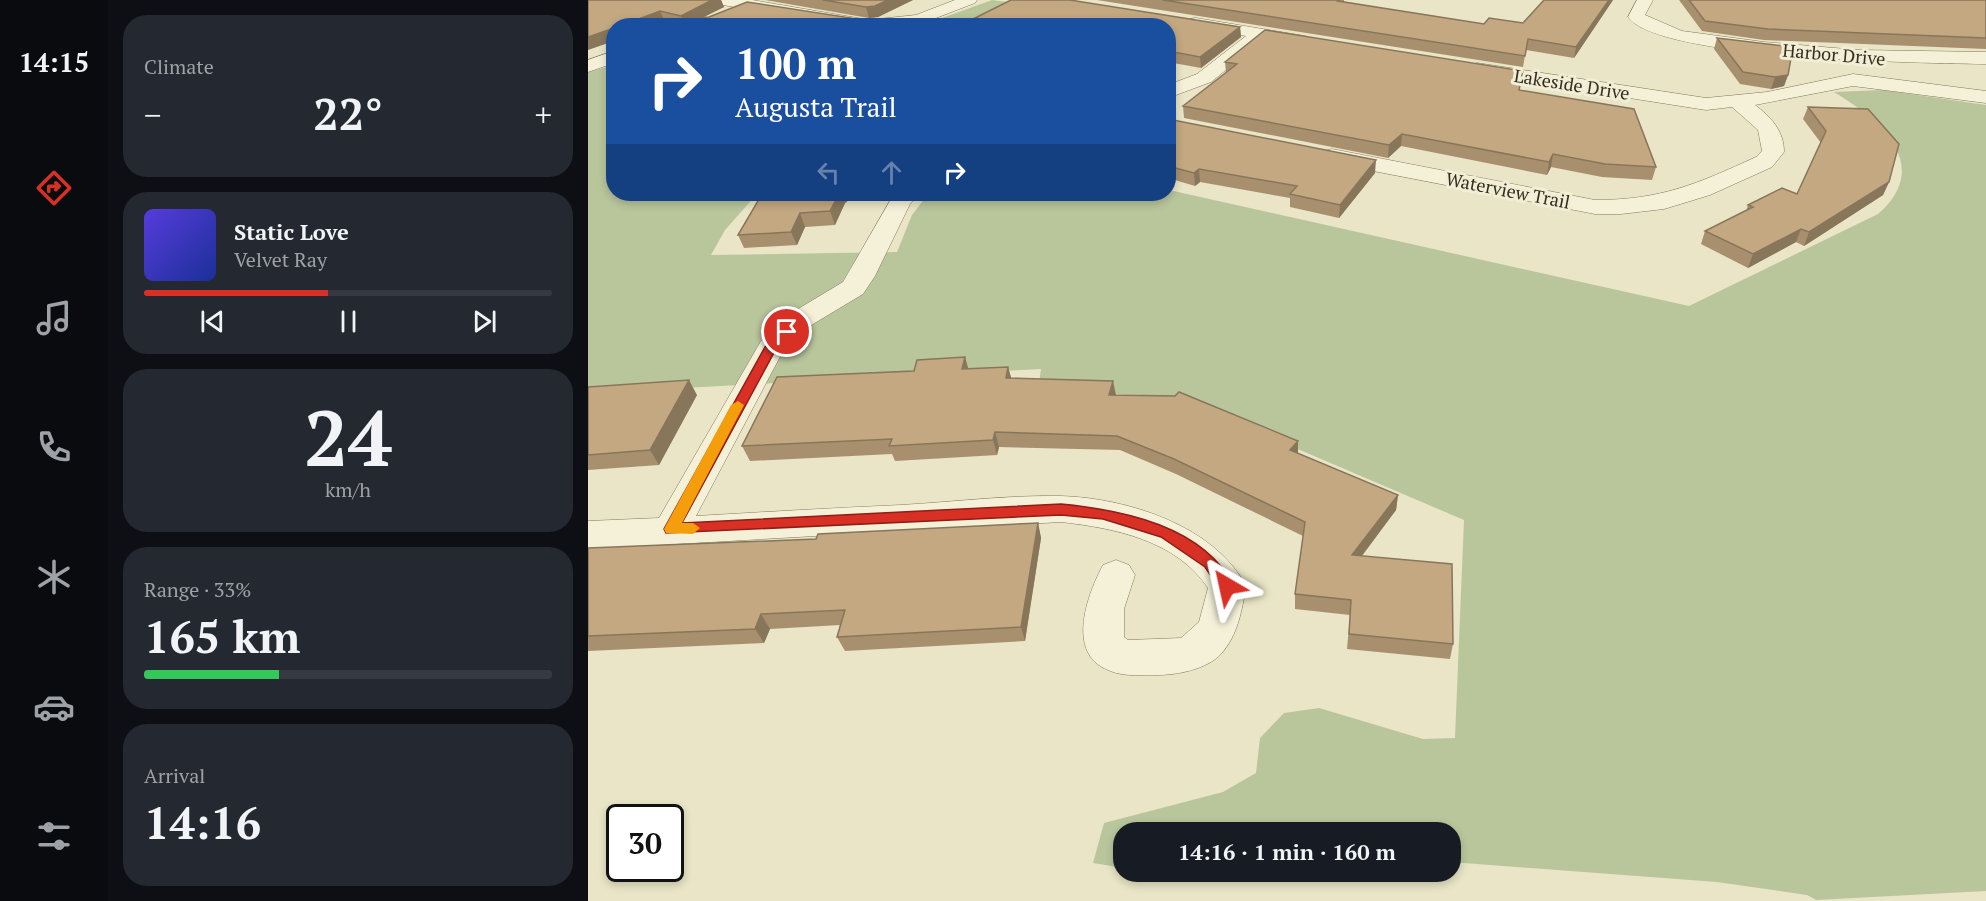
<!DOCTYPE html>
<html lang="en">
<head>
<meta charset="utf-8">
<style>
	body { margin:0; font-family:"PT Serif",serif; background:#242831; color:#f1f3f6; height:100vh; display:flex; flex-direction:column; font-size:22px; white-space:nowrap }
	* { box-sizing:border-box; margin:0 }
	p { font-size:20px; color:#9ea1a6 }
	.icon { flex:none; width:33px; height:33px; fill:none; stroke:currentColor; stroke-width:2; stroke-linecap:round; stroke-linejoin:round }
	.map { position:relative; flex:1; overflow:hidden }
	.panel { display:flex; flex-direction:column; gap:15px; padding:15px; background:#0d0f14; width:480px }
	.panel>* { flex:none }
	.banner { position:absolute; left:18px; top:18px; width:570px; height:183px; border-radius:24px; box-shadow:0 3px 9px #0003; background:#1a4fa0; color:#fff; overflow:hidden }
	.speed { position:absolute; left:18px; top:804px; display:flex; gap:12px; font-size:30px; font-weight:700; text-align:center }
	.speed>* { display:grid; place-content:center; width:78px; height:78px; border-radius:50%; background:#171b24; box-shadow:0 3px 9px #0003; line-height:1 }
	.speed .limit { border:3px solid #111; border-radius:9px; background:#fff; color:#111 }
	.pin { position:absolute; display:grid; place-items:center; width:51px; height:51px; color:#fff; margin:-26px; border:3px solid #fff; border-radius:50%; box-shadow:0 2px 6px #0007 }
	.me { position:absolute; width:66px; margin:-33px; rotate:324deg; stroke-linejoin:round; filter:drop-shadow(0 0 4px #0008) }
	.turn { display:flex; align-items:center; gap:21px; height:126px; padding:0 30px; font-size:27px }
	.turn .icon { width:78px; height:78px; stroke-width:2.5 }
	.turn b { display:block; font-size:42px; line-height:51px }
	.lanes { display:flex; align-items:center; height:57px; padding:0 30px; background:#0003; justify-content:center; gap:30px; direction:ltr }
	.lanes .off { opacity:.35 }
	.big { font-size:45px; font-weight:800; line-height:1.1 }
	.panel .widget { flex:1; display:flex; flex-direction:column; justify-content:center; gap:9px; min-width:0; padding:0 21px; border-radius:24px; background:#242831 }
	.panel .dial { align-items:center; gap:0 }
	.dial b { font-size:78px; line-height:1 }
	.song { display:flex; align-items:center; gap:18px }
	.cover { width:72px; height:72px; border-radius:9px; background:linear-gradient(135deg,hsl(250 70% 55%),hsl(230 70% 35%)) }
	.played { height:6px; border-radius:3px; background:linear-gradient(90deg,#d93025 45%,#363941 45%) }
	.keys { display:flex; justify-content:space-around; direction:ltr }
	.heat { display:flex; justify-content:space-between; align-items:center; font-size:33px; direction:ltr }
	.charge { height:9px; border-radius:4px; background:linear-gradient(90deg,#34c759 33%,#363941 0) }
	.trip { position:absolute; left:525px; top:822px; width:348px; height:60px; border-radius:24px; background:#171b24; box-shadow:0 3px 9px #0003; font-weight:800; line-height:60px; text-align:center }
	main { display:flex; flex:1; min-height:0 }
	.menu { display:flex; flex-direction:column; width:108px; justify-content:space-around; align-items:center; background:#090b0e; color:#9ea1a6 }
	.menu .icon { width:42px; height:42px }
	.menu .selected { color:#d93025 }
	.menu b { font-size:27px; color:#f1f3f6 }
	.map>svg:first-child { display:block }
	.green { fill:#b9c69c }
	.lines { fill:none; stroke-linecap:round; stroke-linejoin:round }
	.minor-casing { stroke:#82785e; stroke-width:1 }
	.minor { fill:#f5f1d9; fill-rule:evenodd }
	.wall { fill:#a8906f }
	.shaded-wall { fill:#88765a }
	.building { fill:#c3a881; stroke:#88765a; stroke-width:1.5 }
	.route { fill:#d93025; stroke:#8d1f18; stroke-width:1.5 }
	.slow { fill:#f59e0b }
	.labels { text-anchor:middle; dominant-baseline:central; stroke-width:6; stroke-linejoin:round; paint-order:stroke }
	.far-street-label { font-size:18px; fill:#342d20; stroke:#f1eed5 }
</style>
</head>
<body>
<main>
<nav class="menu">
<b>14:15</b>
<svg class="icon selected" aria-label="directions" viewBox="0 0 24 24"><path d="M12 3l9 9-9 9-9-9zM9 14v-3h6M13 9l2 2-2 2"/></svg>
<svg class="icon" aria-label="music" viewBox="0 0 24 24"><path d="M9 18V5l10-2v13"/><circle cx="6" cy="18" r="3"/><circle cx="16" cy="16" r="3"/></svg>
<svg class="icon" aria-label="phone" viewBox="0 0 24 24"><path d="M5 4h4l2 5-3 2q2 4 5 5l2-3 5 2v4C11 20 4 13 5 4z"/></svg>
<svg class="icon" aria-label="climate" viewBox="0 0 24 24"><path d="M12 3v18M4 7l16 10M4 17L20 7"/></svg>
<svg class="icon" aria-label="car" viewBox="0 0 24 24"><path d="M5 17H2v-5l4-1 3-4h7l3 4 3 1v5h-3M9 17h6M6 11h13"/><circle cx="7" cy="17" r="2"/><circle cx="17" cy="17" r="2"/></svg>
<svg class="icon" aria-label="filters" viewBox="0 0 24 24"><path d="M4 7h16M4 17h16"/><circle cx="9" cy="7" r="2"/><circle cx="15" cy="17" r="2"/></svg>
</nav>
<section class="panel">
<div class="widget"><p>Climate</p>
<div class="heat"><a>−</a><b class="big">22°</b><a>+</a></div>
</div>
<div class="widget">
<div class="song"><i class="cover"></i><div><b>Static Love</b><p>Velvet Ray</p></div></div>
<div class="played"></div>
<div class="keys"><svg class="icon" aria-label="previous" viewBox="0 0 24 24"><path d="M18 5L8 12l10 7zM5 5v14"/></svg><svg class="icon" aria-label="pause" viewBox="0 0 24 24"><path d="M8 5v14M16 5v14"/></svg><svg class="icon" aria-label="next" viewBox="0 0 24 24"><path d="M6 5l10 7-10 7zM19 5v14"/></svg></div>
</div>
<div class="widget dial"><b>24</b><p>km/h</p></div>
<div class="widget"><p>Range · 33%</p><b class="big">165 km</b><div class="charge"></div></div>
<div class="widget"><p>Arrival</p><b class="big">14:16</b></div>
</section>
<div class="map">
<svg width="1398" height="901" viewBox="0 0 1398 901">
	<rect width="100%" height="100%" fill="#e9e5c6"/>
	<path class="green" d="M 404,0 L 437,4 L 408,25 L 332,26 Z
		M 25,65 L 26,194 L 169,194 L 137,230 L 123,255 L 309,252 L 324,215 L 340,194 L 580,194 L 581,190 L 1101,306 L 1290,214 C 1346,165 1292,120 1246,92 L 1295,90 L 1398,105 L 1398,891 L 1228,900 L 1219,895 L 1129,882 L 863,862 L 862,832 L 536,832 L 535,868 L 505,863 L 516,823 L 635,792 L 668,773 L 672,738 L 696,713 L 731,708 L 835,739 L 867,738 L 876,520 L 585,396 L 450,391 L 453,369 L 0,393 L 0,72 Z"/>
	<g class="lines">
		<g class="minor-casing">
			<path id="minor" d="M 127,0 L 164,0 L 281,20 L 328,15 L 367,0 L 389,0 L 387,3 L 327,26 L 254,26 L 135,5 Z
				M 1049,0 L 1065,0 L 1057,15 L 1094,31 L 1176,42 L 1270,50 L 1398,52 L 1398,64 C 1339,63 1070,60 1040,17 Z
				M 608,18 L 717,36 L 726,41 L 717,46 L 676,39 L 623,82 L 580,98 L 580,85 L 609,74 L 658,36 L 602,27 L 599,23 L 602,19 Z
				M 26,51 L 26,63 L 0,72 L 0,60 Z
				M 889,63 L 1118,98 L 1179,92 L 1265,74 L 1398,91 L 1398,103 L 1265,86 L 1167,105 C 1183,117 1196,131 1196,152 L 1184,167 L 1122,195 L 1076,209 L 1033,214 L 1007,214 L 744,163 L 736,161 L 733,156 L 736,151 L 744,149 L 1007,200 C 1073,200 1109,184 1168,157 L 1174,151 L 1170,130 L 1144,107 L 1118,110 L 882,73 L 880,69 Z
				M 306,194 L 331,194 L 322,204 L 287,276 L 275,294 L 225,324 L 195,351 L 108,516 C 176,512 245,508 313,505 C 366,502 420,495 473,496 C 538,498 626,525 658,586 C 654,610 650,635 633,654 C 619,669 590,675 569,675 C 553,675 535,677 520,670 C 477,653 500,593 515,565 L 528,560 L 541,565 L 547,575 L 536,609 L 536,637 L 540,640 L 593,638 L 611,622 L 620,588 C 588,540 526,528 473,522 L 0,549 L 0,521 L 71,518 L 173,341 L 205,312 L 255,282 Z"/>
		</g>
		<use href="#minor" class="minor"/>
	</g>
	<path class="wall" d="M 0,0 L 133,0 L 136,7 L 115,17 L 263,18 L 265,26 L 105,26 L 104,23 L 98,26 L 94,26 L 77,22 L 66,26 L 26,26 Z
		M 177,0 L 325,0 L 290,17 L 281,18 Z
		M 509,0 L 756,0 L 756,2 L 896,24 L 935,23 L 1025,0 L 986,58 L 938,50 L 935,67 Z
		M 1091,0 L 1398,0 L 1398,49 L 1176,40 L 1114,31 Z
		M 387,18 L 652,27 L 653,37 L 613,68 L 580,62 L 580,26 L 389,26 Z
		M 1129,38 L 1200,75 L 1196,86 L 1183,89 L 1152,84 L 1126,49 Z
		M 637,62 L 931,90 L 1068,167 L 1064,180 L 1014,177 L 963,167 L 959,175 L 813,146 L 800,158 L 596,118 L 595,106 L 638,73 Z
		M 1220,107 L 1301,182 L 1295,195 L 1216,246 L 1208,242 L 1160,268 L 1113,244 L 1117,231 L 1158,211 L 1160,205 L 1209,194 L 1233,143 L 1215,119 Z
		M 580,119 L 787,173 L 751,218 L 702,207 L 702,198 L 612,182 L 607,186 L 580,178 Z
		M 174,194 L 269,194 L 257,203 L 247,225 L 217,227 L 209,245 L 156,248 L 150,235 Z
		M 377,357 L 380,369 L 420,367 L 423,378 L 528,395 L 710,441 L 710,454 L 810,495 L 808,510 L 774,556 L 865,644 L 862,659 L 759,649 L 762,615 L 707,609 L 707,594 L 715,536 L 588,474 L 532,450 L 411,447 L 409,455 L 307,461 L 304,454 L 162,461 L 154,446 L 326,371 Z
		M 0,387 L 109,395 L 71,465 L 0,470 Z
		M 450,523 L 453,538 L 437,641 L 257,651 L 249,637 L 252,625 L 182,629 L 176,643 L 0,651 L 0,548 L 228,539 Z"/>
	<path class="shaded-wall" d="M 124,0 L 133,0 L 136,7 L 110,20 L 101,18 L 104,23 L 97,26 L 93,16 Z
		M 300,0 L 325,0 L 290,17 L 281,18 L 278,7 Z
		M 1021,0 L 1025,0 L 986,58 L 988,47 Z
		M 72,11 L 77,22 L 66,26 L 32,26 Z
		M 263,18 L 265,26 L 245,26 Z
		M 652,27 L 653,37 L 613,68 L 612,57 Z
		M 26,28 L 26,41 L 0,50 L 0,37 Z
		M 1200,75 L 1196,86 L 1183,89 L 1187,77 Z
		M 814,134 L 813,146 L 800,158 L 801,145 Z
		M 965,154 L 963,167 L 959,175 L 961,162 Z
		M 788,160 L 787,173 L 751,218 L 752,205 Z
		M 611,169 L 612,182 L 607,186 L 606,173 Z
		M 1301,182 L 1295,195 L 1216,246 L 1221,232 Z
		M 251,194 L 269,194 L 257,203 L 247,225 L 242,211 Z
		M 212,213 L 217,227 L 209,245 L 203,232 Z
		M 1213,229 L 1208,242 L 1160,268 L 1165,254 Z
		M 377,357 L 381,371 L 374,369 Z
		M 420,367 L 424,381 L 418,378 Z
		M 101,380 L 109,395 L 71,465 L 62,450 Z
		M 525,381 L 528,395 L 521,395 Z
		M 407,432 L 411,447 L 409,455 L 405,440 Z
		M 710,441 L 710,456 L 702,450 Z
		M 810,495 L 808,510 L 763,570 L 764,555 Z
		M 450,523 L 453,538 L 437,641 L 433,627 Z
		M 173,614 L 182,629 L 176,643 L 167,629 Z"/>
	<path class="building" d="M 0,0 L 124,0 L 93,16 L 72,11 L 32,26 L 26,26 L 26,28 L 0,37 Z
		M 235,0 L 300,0 L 287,6 L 278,7 Z
		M 423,0 L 482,0 L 652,27 L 612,57 L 580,51 L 580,26 L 429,26 L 387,18 Z
		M 575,0 L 752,0 L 750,1 L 896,24 L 901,18 L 935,23 L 956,0 L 1021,0 L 988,47 L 940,39 L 937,56 Z
		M 1101,0 L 1398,0 L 1398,38 L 1180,29 L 1117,21 Z
		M 159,2 L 263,18 L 245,26 L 137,26 L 101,18 L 121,17 Z
		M 677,30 L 935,71 L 931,90 L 1046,109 L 1068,167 L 1017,164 L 965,154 L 961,162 L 814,134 L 801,145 L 595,106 L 649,64 L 637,62 Z
		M 1129,38 L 1205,47 L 1200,75 L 1187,77 L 1155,72 Z
		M 1220,107 L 1280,109 L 1311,144 L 1301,182 L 1221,232 L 1213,229 L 1165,254 L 1117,231 L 1165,207 L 1160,205 L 1194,188 L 1209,194 L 1238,131 Z
		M 580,119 L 788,160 L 752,205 L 702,194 L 709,186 L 611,169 L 606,173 L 580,166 Z
		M 174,194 L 251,194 L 242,211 L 212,213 L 203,232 L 150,235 Z
		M 377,357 L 374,369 L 420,367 L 418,378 L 525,381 L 521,395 L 587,396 L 591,392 L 710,441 L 702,450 L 810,495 L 764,555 L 864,564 L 865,644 L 761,634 L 763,600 L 707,594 L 717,522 L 586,459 L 529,436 L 407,432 L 405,440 L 301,446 L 304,439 L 154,446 L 189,377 L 326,371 L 329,360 Z
		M 101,380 L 62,450 L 0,455 L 0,387 Z
		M 450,523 L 433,627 L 249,637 L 257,610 L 173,614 L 167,629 L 0,636 L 0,548 L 228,539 L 230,534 Z"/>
	<path class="route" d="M 195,330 L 205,332 L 188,349 L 94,523 L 473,504 C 535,510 615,526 646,586 L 644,591 L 633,591 L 617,567 L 573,537 L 515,519 L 473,515 L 78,533 L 76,529 L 177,347 Z"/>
	<path class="slow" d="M 150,401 L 156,405 L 94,523 L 105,523 L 112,528 L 105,534 L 78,533 L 76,529 L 143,405 Z"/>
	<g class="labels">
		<g class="far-street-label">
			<text transform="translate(1246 54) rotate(5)">Harbor Drive</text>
			<text transform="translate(984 84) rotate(9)">Lakeside Drive</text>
			<text transform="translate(920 190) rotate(11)">Waterview Trail</text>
		</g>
	</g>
</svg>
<div class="speed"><div class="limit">30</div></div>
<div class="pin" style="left:199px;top:332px;background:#d93025"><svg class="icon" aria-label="arrive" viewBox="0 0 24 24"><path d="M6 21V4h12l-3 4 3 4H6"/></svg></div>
<svg class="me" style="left:639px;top:586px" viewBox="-20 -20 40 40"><path d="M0-17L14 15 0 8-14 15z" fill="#d93025" stroke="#fff" stroke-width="4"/></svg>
<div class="trip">14:16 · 1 min · 160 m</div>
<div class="banner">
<div class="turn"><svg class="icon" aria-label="right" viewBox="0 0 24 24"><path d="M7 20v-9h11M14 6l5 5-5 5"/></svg><div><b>100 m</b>Augusta Trail</div></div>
<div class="lanes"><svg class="icon off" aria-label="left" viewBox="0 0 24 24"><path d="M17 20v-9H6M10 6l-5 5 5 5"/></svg><svg class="icon off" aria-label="ahead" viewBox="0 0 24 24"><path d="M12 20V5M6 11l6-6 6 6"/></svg><svg class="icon" aria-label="right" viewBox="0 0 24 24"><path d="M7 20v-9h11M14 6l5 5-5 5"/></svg></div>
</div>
</div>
</main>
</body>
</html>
